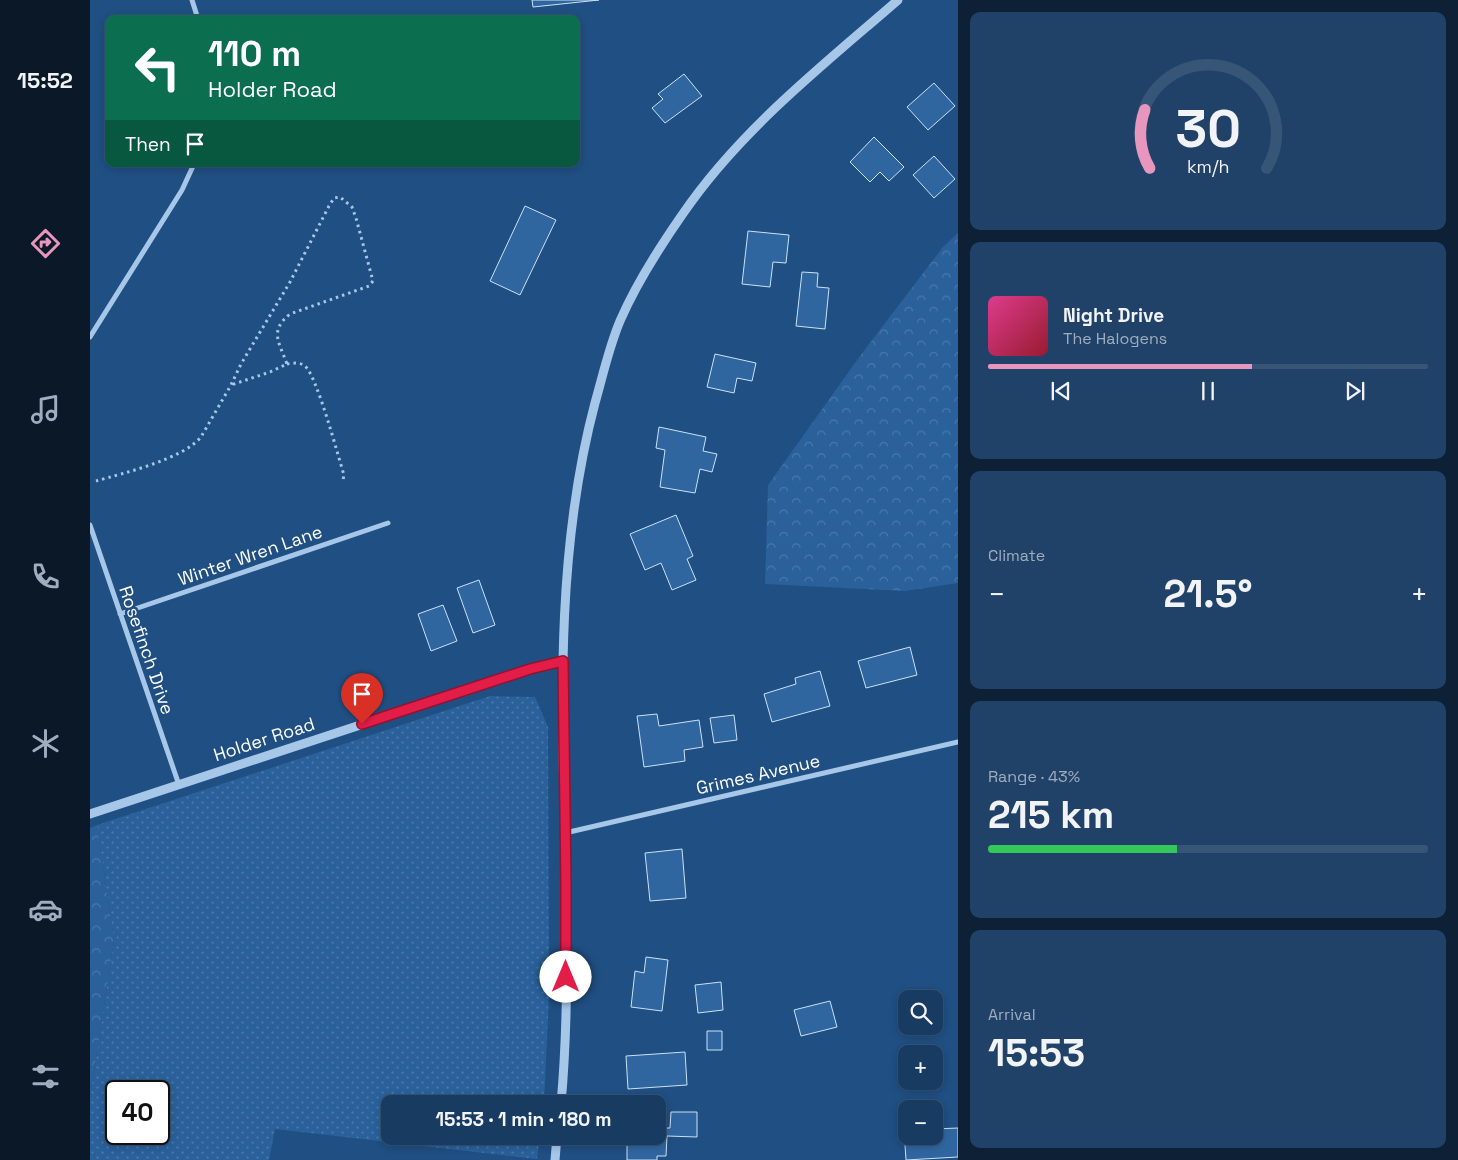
<!DOCTYPE html>
<html lang="en">
<head>
<meta charset="utf-8">
<style>
	body { margin:0; font-family:"Space Grotesk",sans-serif; background:#214268; color:#f1f3f6; height:100vh; display:flex; flex-direction:column; font-size:19px; white-space:nowrap }
	* { box-sizing:border-box; margin:0 }
	p { font-size:16px; color:#9fadbe }
	.icon { flex:none; width:28px; height:28px; fill:none; stroke:currentColor; stroke-width:2; stroke-linecap:round; stroke-linejoin:round }
	.map { position:relative; flex:1; overflow:hidden }
	.sheet { display:flex; flex-direction:column; gap:12px; padding:12px; background:#0d2036; width:500px }
	.sheet>* { flex:none }
	.banner { position:absolute; left:15px; top:15px; width:475px; height:152px; border-radius:10px; box-shadow:0 2px 8px #0003,0 0 0 1px #365577; background:#0b6e4f; color:#fff; overflow:hidden }
	.buttons { position:absolute; left:808px; top:990px; display:grid; gap:10px }
	.buttons a { display:grid; place-items:center; width:45px; height:45px; border-radius:10px; background:#183b62; box-shadow:0 2px 8px #0003,0 0 0 1px #365577; font-size:25px }
	.speed { position:absolute; left:15px; top:1080px; display:flex; gap:10px; font-size:25px; font-weight:700; text-align:center }
	.speed>* { display:grid; place-content:center; width:65px; height:65px; border-radius:50%; background:#183b62; box-shadow:0 2px 8px #0003,0 0 0 1px #365577; line-height:1 }
	.speed .limit { border:2px solid #111; border-radius:8px; background:#fff; color:#111 }
	.pin { position:absolute; display:grid; place-items:center; width:42px; height:42px; color:#fff; margin:-51px -21px; border-radius:50% 50% 50% 0; rotate:-45deg; box-shadow:0 0 5px #0007 }
	.pin .icon { rotate:45deg }
	.me { position:absolute; width:55px; margin:-28px; rotate:0deg; stroke-linejoin:round; filter:drop-shadow(0 0 4px #0008) }
	.turn { display:flex; align-items:center; gap:18px; height:105px; padding:0 20px; font-size:22px }
	.turn .icon { width:65px; height:65px; stroke-width:2.5 }
	.turn b { display:block; font-size:35px; line-height:42px }
	.then { display:flex; align-items:center; height:48px; padding:0 20px; background:#0003; gap:10px; font-size:19px }
	.big { font-size:38px; font-weight:700; line-height:1.1 }
	.sheet .card { flex:1; display:flex; flex-direction:column; justify-content:center; gap:8px; min-width:0; padding:0 18px; border-radius:10px; background:#214268 }
	.sheet .dial { align-items:center; gap:0 }
	.dial svg { height:130px; overflow:visible; fill:none; stroke:#365577; stroke-width:7; stroke-linecap:round; text-anchor:middle }
	.dial text { fill:#f1f3f6; stroke:none }
	.song { display:flex; align-items:center; gap:15px }
	.cover { width:60px; height:60px; border-radius:8px; background:linear-gradient(135deg,hsl(330 70% 55%),hsl(350 70% 35%)) }
	.played { height:5px; border-radius:2px; background:linear-gradient(90deg,#e797bd 60%,#365577 60%) }
	.keys { display:flex; justify-content:space-around; direction:ltr }
	.heat { display:flex; justify-content:space-between; align-items:center; font-size:28px; direction:ltr }
	.charge { height:8px; border-radius:4px; background:linear-gradient(90deg,#34c759 43%,#365577 0) }
	.trip { position:absolute; left:291px; top:1095px; width:285px; height:50px; border-radius:10px; background:#183b62; box-shadow:0 2px 8px #0003,0 0 0 1px #365577; font-weight:700; line-height:50px; text-align:center }
	main { display:flex; flex:1; min-height:0 }
	.tabs { display:flex; flex-direction:column; width:90px; justify-content:space-around; align-items:center; background:#0a1827; color:#9fadbe }
	.tabs .icon { width:35px; height:35px }
	.tabs .selected { color:#e797bd }
	.tabs b { font-size:22px; color:#f1f3f6 }
	.map>svg:first-child { display:block }
	.grass { fill:url(#grass-dots); fill-rule:evenodd }
	.forest { fill:url(#forest-crowns) }
	.building { fill:#3066a0; stroke:#cbe1f6 }
	.lines { fill:none; stroke-linecap:round; stroke-linejoin:round }
	.path { stroke:#a7c7e9; stroke-width:3; stroke-dasharray:2.5 4; stroke-linecap:butt }
	.minor { stroke:#a7c7e9; stroke-width:5 }
	.tertiary { stroke:#a7c7e9; stroke-width:9 }
	.route-casing { stroke:#92132f; stroke-width:12 }
	.route { stroke:#e11d48; stroke-width:9 }
	.labels { text-anchor:middle; dominant-baseline:central; stroke-width:5; stroke-linejoin:round; paint-order:stroke }
	.street-label { font-size:18px; fill:#fff; stroke:#204f83 }
</style>
</head>
<body>
<main>
<nav class="tabs">
<b>15:52</b>
<svg class="icon selected" aria-label="directions" viewBox="0 0 24 24"><path d="M12 3l9 9-9 9-9-9zM9 14v-3h6M13 9l2 2-2 2"/></svg>
<svg class="icon" aria-label="music" viewBox="0 0 24 24"><path d="M9 18V5l10-2v13"/><circle cx="6" cy="18" r="3"/><circle cx="16" cy="16" r="3"/></svg>
<svg class="icon" aria-label="phone" viewBox="0 0 24 24"><path d="M5 4h4l2 5-3 2q2 4 5 5l2-3 5 2v4C11 20 4 13 5 4z"/></svg>
<svg class="icon" aria-label="climate" viewBox="0 0 24 24"><path d="M12 3v18M4 7l16 10M4 17L20 7"/></svg>
<svg class="icon" aria-label="car" viewBox="0 0 24 24"><path d="M5 17H2v-5l4-1 3-4h7l3 4 3 1v5h-3M9 17h6M6 11h13"/><circle cx="7" cy="17" r="2"/><circle cx="17" cy="17" r="2"/></svg>
<svg class="icon" aria-label="filters" viewBox="0 0 24 24"><path d="M4 7h16M4 17h16"/><circle cx="9" cy="7" r="2"/><circle cx="15" cy="17" r="2"/></svg>
</nav>
<div class="map">
<svg width="868" height="1160" viewBox="0 0 868 1160">
	<defs>
		<pattern id="grass-dots" width="8" height="8" patternUnits="userSpaceOnUse" patternTransform="scale(1.25)"><rect width="8" height="8" fill="#2a619b"/><path d="M2 2h.1M6 6h.1" fill="none" stroke="#4a79aa" stroke-width="1.8" stroke-linecap="round"/></pattern>
		<pattern id="forest-crowns" width="20" height="18" patternUnits="userSpaceOnUse" patternTransform="scale(1.25)"><rect width="20" height="18" fill="#2a619b"/><path d="M2 6a3 3 0 1 1 6 0M12 15a3 3 0 1 1 6 0" fill="none" stroke="#4a79aa"/></pattern>
	</defs>
	<rect width="100%" height="100%" fill="#204f83"/>
	<path class="grass" d="M 400,696 L 445,697 L 458,727 L 459,994 L 454,1104 L 300,1104 L 300,1136 L 450,1136 L 447,1159 L 185,1129 L 179,1160 L 0,1160 L 0,1097 L 24,941 L 7,825 ZM 26,1091 L 69,1091 L 69,1134 L 26,1134 Z"/>
	<path class="forest" d="M 868,233 L 868,583 L 815,591 L 675,584 L 678,485 L 770,356 L 853,247 Z
		M 7,825 L 24,941 L 0,1097 L 0,828 Z"/>
	<path class="building" d="M 442,0 L 509,0 L 443,7 Z
		M 594,74 L 612,96 L 575,123 L 562,108 L 573,99 L 568,94 Z
		M 844,83 L 865,106 L 838,130 L 817,107 Z
		M 784,137 L 814,167 L 799,181 L 790,172 L 780,182 L 760,162 Z
		M 844,156 L 865,179 L 844,198 L 823,175 Z
		M 435,206 L 466,220 L 430,295 L 400,281 Z
		M 658,231 L 699,235 L 696,263 L 683,262 L 680,287 L 652,284 Z
		M 712,272 L 728,273 L 727,287 L 739,288 L 735,329 L 706,326 Z
		M 625,354 L 666,363 L 662,381 L 647,378 L 644,393 L 617,387 Z
		M 569,427 L 616,437 L 613,451 L 627,454 L 622,472 L 610,469 L 605,493 L 570,487 L 575,450 L 566,448 Z
		M 586,515 L 603,556 L 597,559 L 606,580 L 582,590 L 571,563 L 555,570 L 540,534 Z
		M 389,580 L 405,625 L 383,633 L 367,588 Z
		M 353,605 L 367,641 L 341,651 L 328,614 Z
		M 820,647 L 827,675 L 776,688 L 768,661 Z
		M 730,671 L 740,706 L 682,722 L 674,694 L 706,684 L 705,678 Z
		M 567,714 L 569,726 L 609,720 L 613,747 L 594,750 L 595,761 L 554,767 L 547,716 Z
		M 644,715 L 647,740 L 624,743 L 620,718 Z
		M 592,849 L 596,898 L 560,901 L 555,853 Z
		M 556,957 L 578,960 L 572,1011 L 541,1007 L 545,971 L 554,973 Z
		M 631,982 L 633,1010 L 608,1013 L 605,985 Z
		M 740,1001 L 747,1027 L 711,1036 L 704,1010 Z
		M 617,1031 L 632,1031 L 632,1050 L 617,1050 Z
		M 595,1052 L 597,1085 L 538,1089 L 536,1056 Z
		M 581,1112 L 607,1112 L 607,1137 L 577,1136 L 576,1156 L 567,1156 L 567,1160 L 537,1160 L 537,1136 L 568,1136 L 568,1128 L 580,1128 Z
		M 868,1128 L 868,1157 L 816,1160 L 814,1131 L 816,1131 L 816,1136 L 844,1136 L 844,1129 Z"/>
	<g class="lines">
		<path class="path" d="M 197,364 C 203,363 210,362 215,366 C 227,376 248,456 254,475 L 253,480
			M 6,481 C 34,473 93,459 111,437 L 141,385 L 151,364 L 200,282 L 239,206 L 244,198 L 250,197 L 262,207 L 266,218 L 283,281 L 279,286 L 200,314 C 179,331 189,342 197,364 L 180,372 L 141,385"/>
		<path class="minor" d="M 102,0 L 108,19
			M 0,337 L 92,190 L 104,164
			M 0,525 L 89,785
			M 30,614 L 298,523
			M 475,833 L 868,742"/>
		<path class="tertiary" d="M 0,814 L 328,706 L 440,669 L 473,661
			M 471,1104 C 492,871 444,632 505,403 C 513,375 519,347 530,321 C 546,284 569,248 592,215 C 649,131 732,66 808,0
			M 465,1160 L 467,1136"/>
	</g>
	<g class="lines">
		<g class="route-casing">
			<path id="route" d="M 272,724 L 440,669 L 473,661 L 476,885 L 476,977"/>
		</g>
		<use href="#route" class="route"/>
	</g>
	<g class="labels">
		<g class="street-label">
			<text transform="translate(160 555) rotate(-19)">Winter Wren Lane</text>
			<text transform="translate(57 650) rotate(71)">Rosefinch Drive</text>
			<text transform="translate(174 739) rotate(-18)">Holder Road</text>
			<text transform="translate(668 774) rotate(-13)">Grimes Avenue</text>
		</g>
	</g>
</svg>
<div class="buttons">
<a><svg class="icon" aria-label="search" viewBox="0 0 24 24"><circle cx="10" cy="10" r="6"/><path d="M15 15l6 6"/></svg></a>
<a>+</a>
<a>−</a>
</div>
<div class="speed"><div class="limit">40</div></div>
<div class="pin" style="left:272px;top:724px;background:#d93025"><svg class="icon" aria-label="arrive" viewBox="0 0 24 24"><path d="M6 21V4h12l-3 4 3 4H6"/></svg></div>
<svg class="me" style="left:476px;top:977px" viewBox="-20 -20 40 40"><circle r="19" fill="#fff"/><path d="M0-13L10 11 0 6-10 11z" fill="#e11d48"/></svg>
<div class="trip">15:53 · 1 min · 180 m</div>
<div class="banner">
<div class="turn"><svg class="icon" aria-label="left" viewBox="0 0 24 24"><path d="M17 20v-9H6M10 6l-5 5 5 5"/></svg><div><b>110 m</b>Holder Road</div></div>
<div class="then">Then<svg class="icon" aria-label="arrive" viewBox="0 0 24 24"><path d="M6 21V4h12l-3 4 3 4H6"/></svg></div>
</div>
</div>
<section class="sheet">
<div class="card dial"><svg viewBox="0 0 100 80">
<path d="M14 69A42 42 0 1 1 86 69"/>
<path d="M14 69A42 42 0 0 1 11 33" stroke="#e797bd"/>
<text x="50" y="56" font-size="32" font-weight="700">30</text>
<text x="50" y="72" font-size="11">km/h</text>
</svg></div>
<div class="card">
<div class="song"><i class="cover"></i><div><b>Night Drive</b><p>The Halogens</p></div></div>
<div class="played"></div>
<div class="keys"><svg class="icon" aria-label="previous" viewBox="0 0 24 24"><path d="M18 5L8 12l10 7zM5 5v14"/></svg><svg class="icon" aria-label="pause" viewBox="0 0 24 24"><path d="M8 5v14M16 5v14"/></svg><svg class="icon" aria-label="next" viewBox="0 0 24 24"><path d="M6 5l10 7-10 7zM19 5v14"/></svg></div>
</div>
<div class="card"><p>Climate</p>
<div class="heat"><a>−</a><b class="big">21.5°</b><a>+</a></div>
</div>
<div class="card"><p>Range · 43%</p><b class="big">215 km</b><div class="charge"></div></div>
<div class="card"><p>Arrival</p><b class="big">15:53</b></div>
</section>
</main>
</body>
</html>
